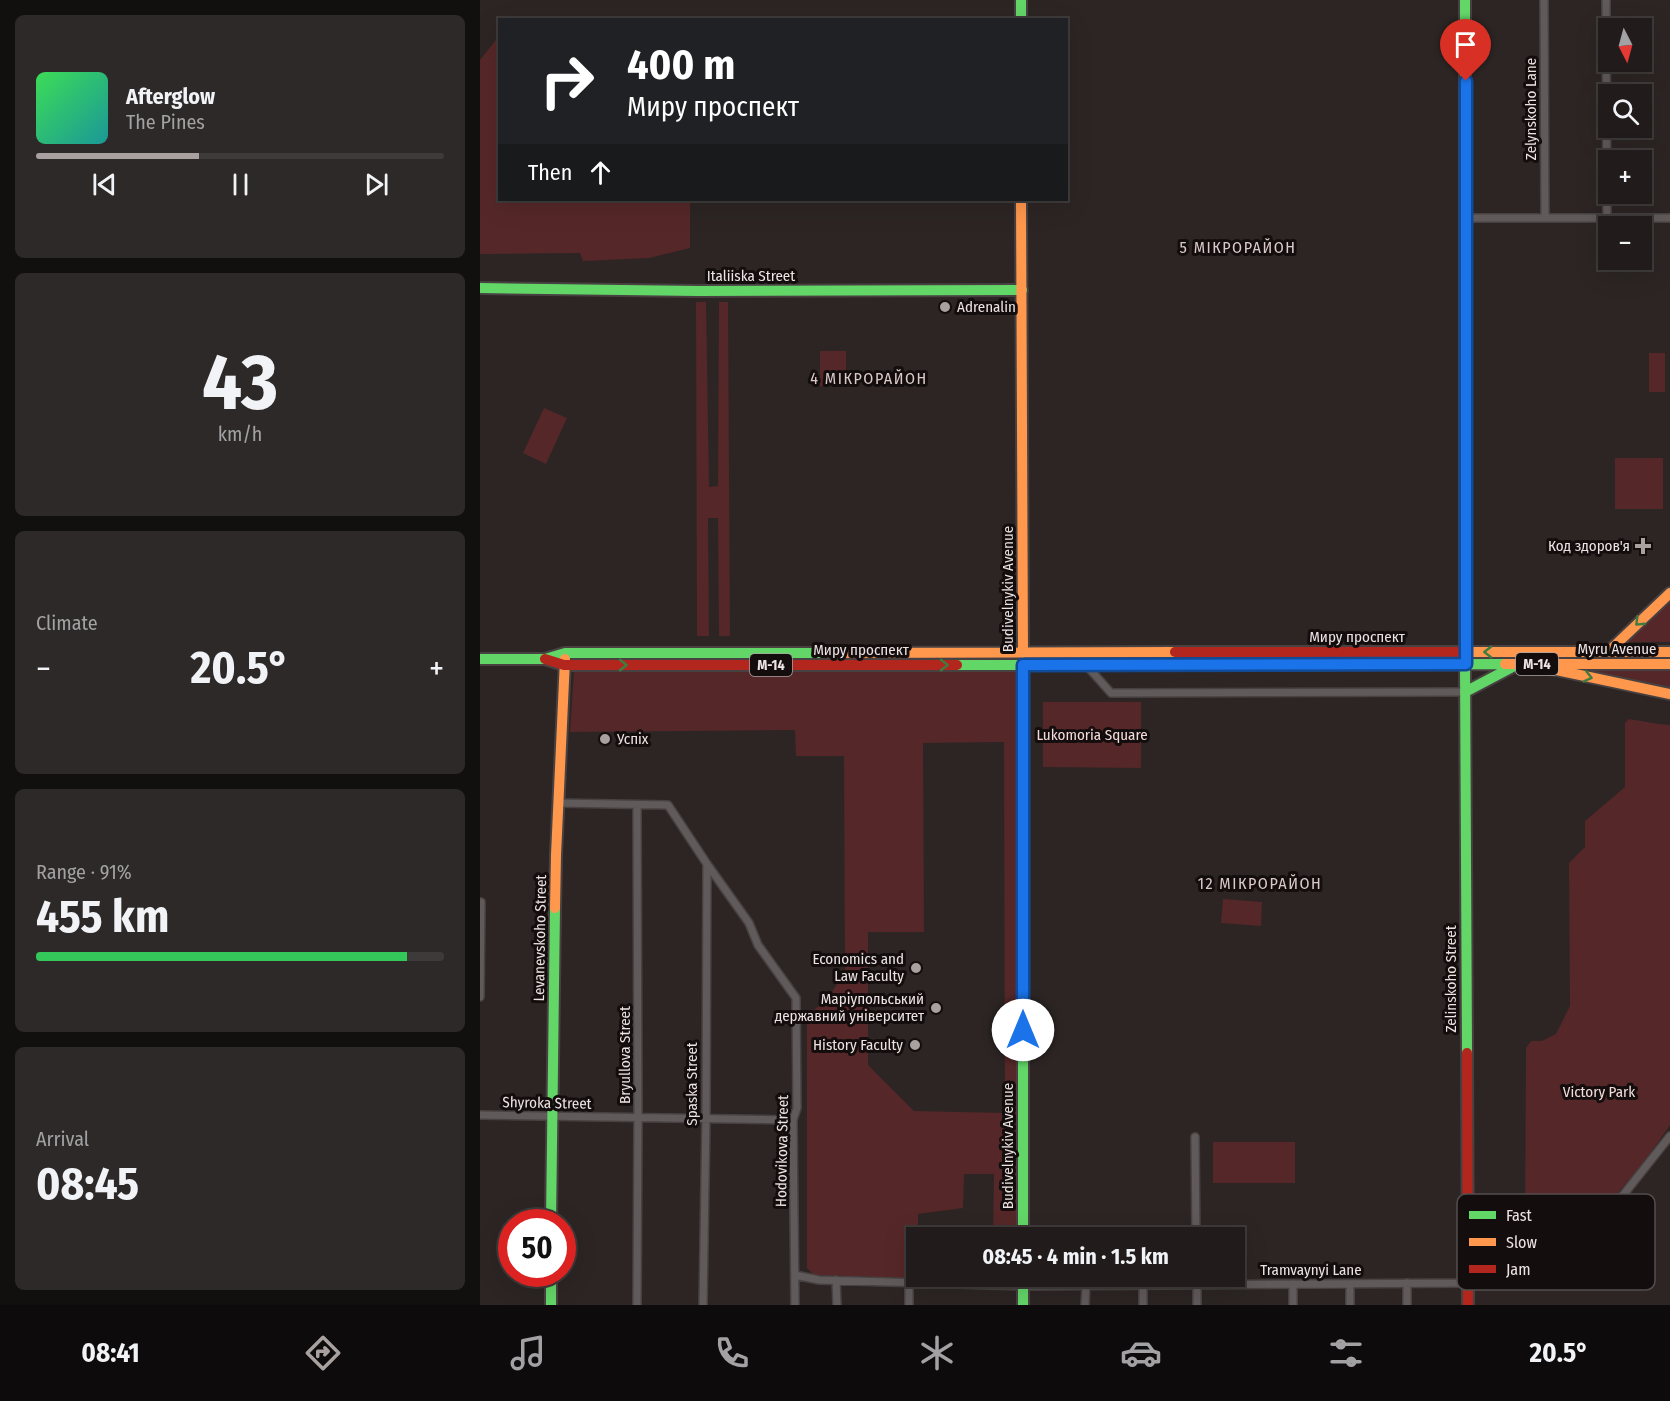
<!DOCTYPE html>
<html lang="en">
<head>
<meta charset="utf-8">
<style>
	body { margin:0; font-family:"Fira Sans Condensed",sans-serif; background:#2d2928; color:#f1f3f6; height:100vh; display:flex; flex-direction:column; font-size:22px; white-space:nowrap }
	* { box-sizing:border-box; margin:0 }
	p { font-size:20px; color:#a2a1a3 }
	.icon { flex:none; width:33px; height:33px; fill:none; stroke:currentColor; stroke-width:2; stroke-linecap:round; stroke-linejoin:round }
	.map { position:relative; flex:1; overflow:hidden }
	.panel { display:flex; flex-direction:column; gap:15px; padding:15px; background:#120f0f; width:480px }
	.panel>* { flex:none }
	.banner { position:absolute; left:18px; top:18px; width:570px; height:183px; border-radius:0px; box-shadow:0 6px 24px #0002,0 0 0 2px #3e3a3a; background:#202124; color:#fff; overflow:hidden }
	.needle { width:39px; rotate:174deg }
	.tools { position:absolute; left:1118px; top:18px; display:grid; gap:12px }
	.tools a { display:grid; place-items:center; width:54px; height:54px; border-radius:0px; background:#211c1b; box-shadow:0 6px 24px #0002,0 0 0 2px #3e3a3a; font-size:30px }
	.speed { position:absolute; left:18px; top:1209px; display:flex; gap:12px; font-size:30px; font-weight:700; text-align:center }
	.speed>* { display:grid; place-content:center; width:78px; height:78px; border-radius:50%; background:#211c1b; box-shadow:0 6px 24px #0002,0 0 0 2px #3e3a3a; line-height:1 }
	.speed .limit { border:9px solid #d22; background:#fff; color:#111 }
	.pin { position:absolute; display:grid; place-items:center; width:51px; height:51px; color:#fff; margin:-62px -26px; border-radius:50% 50% 50% 0; rotate:-45deg; box-shadow:0 0 6px #0007 }
	.pin .icon { rotate:45deg }
	.me { position:absolute; width:66px; margin:-33px; rotate:0deg; stroke-linejoin:round; filter:drop-shadow(0 0 4px #0008) }
	.turn { display:flex; align-items:center; gap:21px; height:126px; padding:0 30px; font-size:27px }
	.turn .icon { width:78px; height:78px; stroke-width:2.5 }
	.turn b { display:block; font-size:42px; line-height:51px }
	.then { display:flex; align-items:center; height:57px; padding:0 30px; background:#0003; gap:12px; font-size:22px }
	.big { font-size:45px; font-weight:700; line-height:1.1 }
	.panel .card { flex:1; display:flex; flex-direction:column; justify-content:center; gap:9px; min-width:0; padding:0 21px; border-radius:9px; background:#2d2928 }
	.panel .dial { align-items:center; gap:0 }
	.dial b { font-size:78px; line-height:1 }
	.song { display:flex; align-items:center; gap:18px }
	.cover { width:72px; height:72px; border-radius:9px; background:linear-gradient(135deg,hsl(130 70% 55%),hsl(180 70% 35%)) }
	.played { height:6px; border-radius:3px; background:linear-gradient(90deg,#a9a0a0 40%,#3e3a3a 40%) }
	.keys { display:flex; justify-content:space-around; direction:ltr }
	.heat { display:flex; justify-content:space-between; align-items:center; font-size:33px; direction:ltr }
	.charge { height:9px; border-radius:4px; background:linear-gradient(90deg,#34c759 91%,#3e3a3a 0) }
	.trip { position:absolute; left:426px; top:1227px; width:339px; height:60px; border-radius:0px; background:#211c1b; box-shadow:0 6px 24px #0002,0 0 0 2px #3e3a3a; font-weight:700; line-height:60px; text-align:center }
	.tabs { display:flex; height:96px; justify-content:space-around; align-items:center; background:#0d0b0b; color:#a2a1a3 }
	.tabs .icon { width:42px; height:42px }
	.tabs .on { color:#a9a0a0 }
	.tabs b { font-size:27px; color:#f1f3f6 }
	main { display:flex; flex:1; min-height:0 }
	.map>svg:first-child { display:block }
	.green { fill:#552728; fill-rule:evenodd }
	.lines { fill:none; stroke-linecap:round; stroke-linejoin:round }
	.street-casing { stroke:#474141; stroke-width:10 }
	.fast-casing { stroke:#474141; stroke-width:14 }
	.slow-casing { stroke:#474141; stroke-width:14 }
	.jam-casing { stroke:#474141; stroke-width:14 }
	.street { stroke:#615a5a; stroke-width:7 }
	.fast { stroke:#63d668; stroke-width:10 }
	.slow { stroke:#ff974d; stroke-width:10 }
	.jam { stroke:#b3261e; stroke-width:10 }
	.oneway { stroke:#3f7c3f }
	.route-casing { stroke:#114b97; stroke-width:15 }
	.route { stroke:#1a73e8; stroke-width:10 }
	.poi-dot { fill:#a9a0a0; stroke:#130d0d; stroke-width:2 }
	.labels { text-anchor:middle; dominant-baseline:central; stroke-width:6; stroke-linejoin:round; paint-order:stroke }
	.shield { fill:#130d0d; stroke:#aca3a3; stroke-width:1.5 }
	.shield-label { font-size:14px; font-weight:bold; fill:#ede3e3 }
	.street-label { font-size:15px; fill:#ede3e3; stroke:#130d0d }
	.poi-label { font-size:15px; fill:#ede3e3; stroke:#130d0d; text-anchor:end }
	.park-label { font-size:15px; fill:#f5dcdb; stroke:#130d0d }
	.neighbourhood-label { font-size:16px; letter-spacing:1.5px; fill:#dbc9c9; stroke:#130d0d }
	.key { fill:#130d0d; stroke:#544d4d; stroke-width:1.5 }
	.key-label { font-size:16px; fill:#ede3e3 }
</style>
</head>
<body>
<main>
<section class="panel">
<div class="card">
<div class="song"><i class="cover"></i><div><b>Afterglow</b><p>The Pines</p></div></div>
<div class="played"></div>
<div class="keys"><svg class="icon" aria-label="previous" viewBox="0 0 24 24"><path d="M18 5L8 12l10 7zM5 5v14"/></svg><svg class="icon" aria-label="pause" viewBox="0 0 24 24"><path d="M8 5v14M16 5v14"/></svg><svg class="icon" aria-label="next" viewBox="0 0 24 24"><path d="M6 5l10 7-10 7zM19 5v14"/></svg></div>
</div>
<div class="card dial"><b>43</b><p>km/h</p></div>
<div class="card"><p>Climate</p>
<div class="heat"><a>−</a><b class="big">20.5°</b><a>+</a></div>
</div>
<div class="card"><p>Range · 91%</p><b class="big">455 km</b><div class="charge"></div></div>
<div class="card"><p>Arrival</p><b class="big">08:45</b></div>
</section>
<div class="map">
<svg width="1190" height="1305" viewBox="0 0 1190 1305">
	<rect width="100%" height="100%" fill="#2c2524"/>
	<path class="green" d="M 19,36 L 20,200 L 210,200 L 210,248 L 169,258 L 103,261 L 100,253 L 0,254 L 0,60 Z
		M 216,302 L 226,302 L 229,487 L 238,486 L 239,302 L 248,302 L 250,636 L 239,636 L 238,518 L 228,518 L 229,636 L 217,636 Z
		M 340,351 L 366,351 L 366,386 L 340,386 Z
		M 1169,353 L 1185,353 L 1185,392 L 1169,392 Z
		M 64,408 L 87,418 L 66,464 L 43,453 Z
		M 1135,458 L 1183,458 L 1183,509 L 1135,509 Z
		M 1190,597 L 1190,642 L 1147,642 L 1144,639 Z
		M 540,669 L 540,1237 L 513,1237 L 514,1174 L 484,1174 L 483,1208 L 438,1214 L 438,1237 L 436,1238 L 436,1276 L 539,1277 L 539,1282 L 334,1275 L 327,1268 L 327,1017 L 350,995 L 365,971 L 364,756 L 316,756 L 315,730 L 90,732 L 94,670 L 465,672 ZM 524,742 L 525,1113 L 434,1111 L 388,1065 L 388,932 L 444,932 L 443,743 Z
		M 1084,669 L 1190,669 L 1190,687 L 1186,689 Z
		M 563,702 L 661,702 L 661,768 L 563,767 Z
		M 1149,719 L 1179,724 L 1190,725 L 1190,1125 C 1168,1158 1131,1207 1098,1228 C 1084,1237 1068,1243 1053,1251 L 1045,1246 L 1046,1048 L 1051,1041 L 1062,1041 L 1076,1034 L 1090,1006 L 1089,863 L 1105,847 L 1105,821 L 1145,787 L 1145,723 Z
		M 743,899 L 782,902 L 781,926 L 741,923 Z
		M 733,1142 L 815,1142 L 815,1183 L 733,1183 Z"/>
	<g class="lines">
		<g class="street-casing">
			<path id="street" d="M 1064,0 L 1065,218
				M 1126,0 L 1127,218
				M 985,218 L 1190,218
				M 607,666 L 631,693 L 985,692
				M 78,803 L 188,805 L 227,864 L 269,923 L 278,945 L 316,998 L 317,1108 L 313,1120 L 315,1305
				M 0,997 L 1,902
				M 0,1115 L 313,1120
				M 715,1137 L 716,1238
				M 315,1275 L 339,1280 L 543,1286 L 988,1283 L 1030,1269 L 1101,1232 L 1125,1213 L 1144,1194 L 1190,1136
				M 717,1276 L 717,1305
				M 356,1280 L 357,1305
				M 429,1282 L 429,1305
				M 927,1283 L 927,1305
				M 813,1284 L 813,1305
				M 870,1284 L 870,1305
				M 663,1285 L 663,1305
				M 157,1305 L 158,1118 L 157,805
				M 223,1305 L 226,1119 L 227,864
				M 605,1305 L 606,1285"/>
		</g>
		<g class="fast-casing">
			<path id="fast" d="M 541,0 L 541,20
				M 985,0 L 985,285
				M 0,288 L 218,291 L 542,290
				M 0,659 L 65,659 L 85,653 L 344,653
				M 985,664 L 987,1053
				M 477,665 L 1025,664
				M 985,692 L 1038,664
				M 543,920 L 543,1238
				M 71,1222 L 75,908
				M 71,1274 L 71,1305
				M 543,1276 L 543,1305"/>
		</g>
		<g class="slow-casing">
			<path id="slow" d="M 541,200 L 543,653
				M 985,285 L 985,652
				M 979,652 L 1190,652
				M 1128,652 L 1190,593
				M 344,653 L 695,652
				M 1025,664 L 1190,664
				M 543,665 L 543,920
				M 1067,668 L 1190,694
				M 75,908 L 76,855 L 85,659"/>
		</g>
		<g class="jam-casing">
			<path id="jam" d="M 695,652 L 979,652
				M 65,659 L 84,665 L 477,665
				M 987,1053 L 988,1305"/>
		</g>
		<use href="#street" class="street"/>
		<use href="#fast" class="fast"/>
		<use href="#slow" class="slow"/>
		<use href="#jam" class="jam"/>
	</g>
	<defs><path id="oneway-chevron" d="M-2-3.5L2.5 0L-2 3.5" fill="none" stroke-width="1.6" stroke-linecap="round" stroke-linejoin="round" transform="scale(1.5)"/></defs>
	<g class="oneway">
		<use href="#oneway-chevron" transform="translate(1159 622) rotate(136)"/>
		<use href="#oneway-chevron" transform="translate(1008 652) rotate(180)"/>
		<use href="#oneway-chevron" transform="translate(143 665)"/>
		<use href="#oneway-chevron" transform="translate(464 665)"/>
		<use href="#oneway-chevron" transform="translate(1108 677) rotate(13)"/>
	</g>
	<g class="lines">
		<g class="route-casing">
			<path id="route" d="M 543,1030 L 543,665 L 986,664 L 986,81"/>
		</g>
		<use href="#route" class="route"/>
	</g>
	<g class="poi-dot">
		<circle cx="465" cy="307" r="6"/>
		<path d="M1160 537h6v6h6v6h-6v6h-6v-6h-6v-6h6z"/>
		<circle cx="125" cy="739" r="6"/>
		<circle cx="436" cy="968" r="6"/>
		<circle cx="456" cy="1008" r="6"/>
		<circle cx="435" cy="1045" r="6"/>
	</g>
	<g class="labels">
		<g class="shield">
			<rect x="1036" y="653" width="42" height="22" rx="4.5"/>
			<rect x="270" y="654" width="42" height="22" rx="4.5"/>
		</g>
		<g class="shield-label">
			<text x="1057" y="664">М-14</text>
			<text x="291" y="665">М-14</text>
		</g>
		<g class="street-label">
			<text transform="translate(1051 109) rotate(-90)">Zelynskoho Lane</text>
			<text x="271" y="276">Italiiska Street</text>
			<text transform="translate(528 589) rotate(-90)">Budivelnykiv Avenue</text>
			<text x="877" y="637">Миру проспект</text>
			<text x="1137" y="649">Myru Avenue</text>
			<text x="381" y="650">Миру проспект</text>
			<text transform="translate(60 938) rotate(-89)">Levanevskoho Street</text>
			<text transform="translate(971 979) rotate(-90)">Zelinskoho Street</text>
			<text transform="translate(145 1055) rotate(-90)">Bryullova Street</text>
			<text transform="translate(212 1084) rotate(-90)">Spaska Street</text>
			<text transform="translate(67 1103) rotate(1)">Shyroka Street</text>
			<text transform="translate(528 1146) rotate(-90)">Budivelnykiv Avenue</text>
			<text transform="translate(302 1151) rotate(-89)">Hodovikova Street</text>
			<text x="831" y="1270">Tramvaynyi Lane</text>
		</g>
		<g class="poi-label">
			<text x="477" y="307" text-anchor="start">Adrenalin</text>
			<text x="1150" y="546">Код здоров'я</text>
			<text x="137" y="739" text-anchor="start">Успіх</text>
			<text x="424" y="959">Economics and<tspan x="424" dy="17">Law Faculty</tspan></text>
			<text x="444" y="999">Маріупольський<tspan x="444" dy="17">державний університет</tspan></text>
			<text x="423" y="1045">History Faculty</text>
		</g>
		<g class="park-label">
			<text x="612" y="735">Lukomoria Square</text>
			<text x="1119" y="1092">Victory Park</text>
		</g>
		<g class="neighbourhood-label">
			<text x="758" y="247">5 МІКРОРАЙОН</text>
			<text x="389" y="378">4 МІКРОРАЙОН</text>
			<text x="780" y="883">12 МІКРОРАЙОН</text>
		</g>
	</g>
	<rect x="977" y="1194" width="198" height="96" rx="9" class="key"/>
	<rect x="989" y="1211" width="27" height="8" fill="#63d668"/>
	<rect x="989" y="1238" width="27" height="8" fill="#ff974d"/>
	<rect x="989" y="1265" width="27" height="8" fill="#b3261e"/>
	<g class="key-label">
		<text x="1026" y="1221">Fast</text>
		<text x="1026" y="1248">Slow</text>
		<text x="1026" y="1275">Jam</text>
	</g>
</svg>
<div class="tools">
<a><svg class="needle" viewBox="-14 -14 28 28"><path d="M0-13l5 13h-10z" fill="#e53935"/><path d="M0 13l5-13h-10z" fill="#a2a1a3"/></svg></a>
<a><svg class="icon" aria-label="search" viewBox="0 0 24 24"><circle cx="10" cy="10" r="6"/><path d="M15 15l6 6"/></svg></a>
<a>+</a>
<a>−</a>
</div>
<div class="speed"><div class="limit">50</div></div>
<div class="pin" style="left:986px;top:81px;background:#d93025"><svg class="icon" aria-label="arrive" viewBox="0 0 24 24"><path d="M6 21V4h12l-3 4 3 4H6"/></svg></div>
<svg class="me" style="left:543px;top:1030px" viewBox="-20 -20 40 40"><circle r="19" fill="#fff"/><path d="M0-13L10 11 0 6-10 11z" fill="#1a73e8"/></svg>
<div class="trip">08:45 · 4 min · 1.5 km</div>
<div class="banner">
<div class="turn"><svg class="icon" aria-label="right" viewBox="0 0 24 24"><path d="M7 20v-9h11M14 6l5 5-5 5"/></svg><div><b>400 m</b>Миру проспект</div></div>
<div class="then">Then<svg class="icon" aria-label="ahead" viewBox="0 0 24 24"><path d="M12 20V5M6 11l6-6 6 6"/></svg></div>
</div>
</div>
</main>
<nav class="tabs">
<b>08:41</b>
<svg class="icon on" aria-label="directions" viewBox="0 0 24 24"><path d="M12 3l9 9-9 9-9-9zM9 14v-3h6M13 9l2 2-2 2"/></svg>
<svg class="icon" aria-label="music" viewBox="0 0 24 24"><path d="M9 18V5l10-2v13"/><circle cx="6" cy="18" r="3"/><circle cx="16" cy="16" r="3"/></svg>
<svg class="icon" aria-label="phone" viewBox="0 0 24 24"><path d="M5 4h4l2 5-3 2q2 4 5 5l2-3 5 2v4C11 20 4 13 5 4z"/></svg>
<svg class="icon" aria-label="climate" viewBox="0 0 24 24"><path d="M12 3v18M4 7l16 10M4 17L20 7"/></svg>
<svg class="icon" aria-label="car" viewBox="0 0 24 24"><path d="M5 17H2v-5l4-1 3-4h7l3 4 3 1v5h-3M9 17h6M6 11h13"/><circle cx="7" cy="17" r="2"/><circle cx="17" cy="17" r="2"/></svg>
<svg class="icon" aria-label="filters" viewBox="0 0 24 24"><path d="M4 7h16M4 17h16"/><circle cx="9" cy="7" r="2"/><circle cx="15" cy="17" r="2"/></svg>
<b>20.5°</b>
</nav>
</body>
</html>
